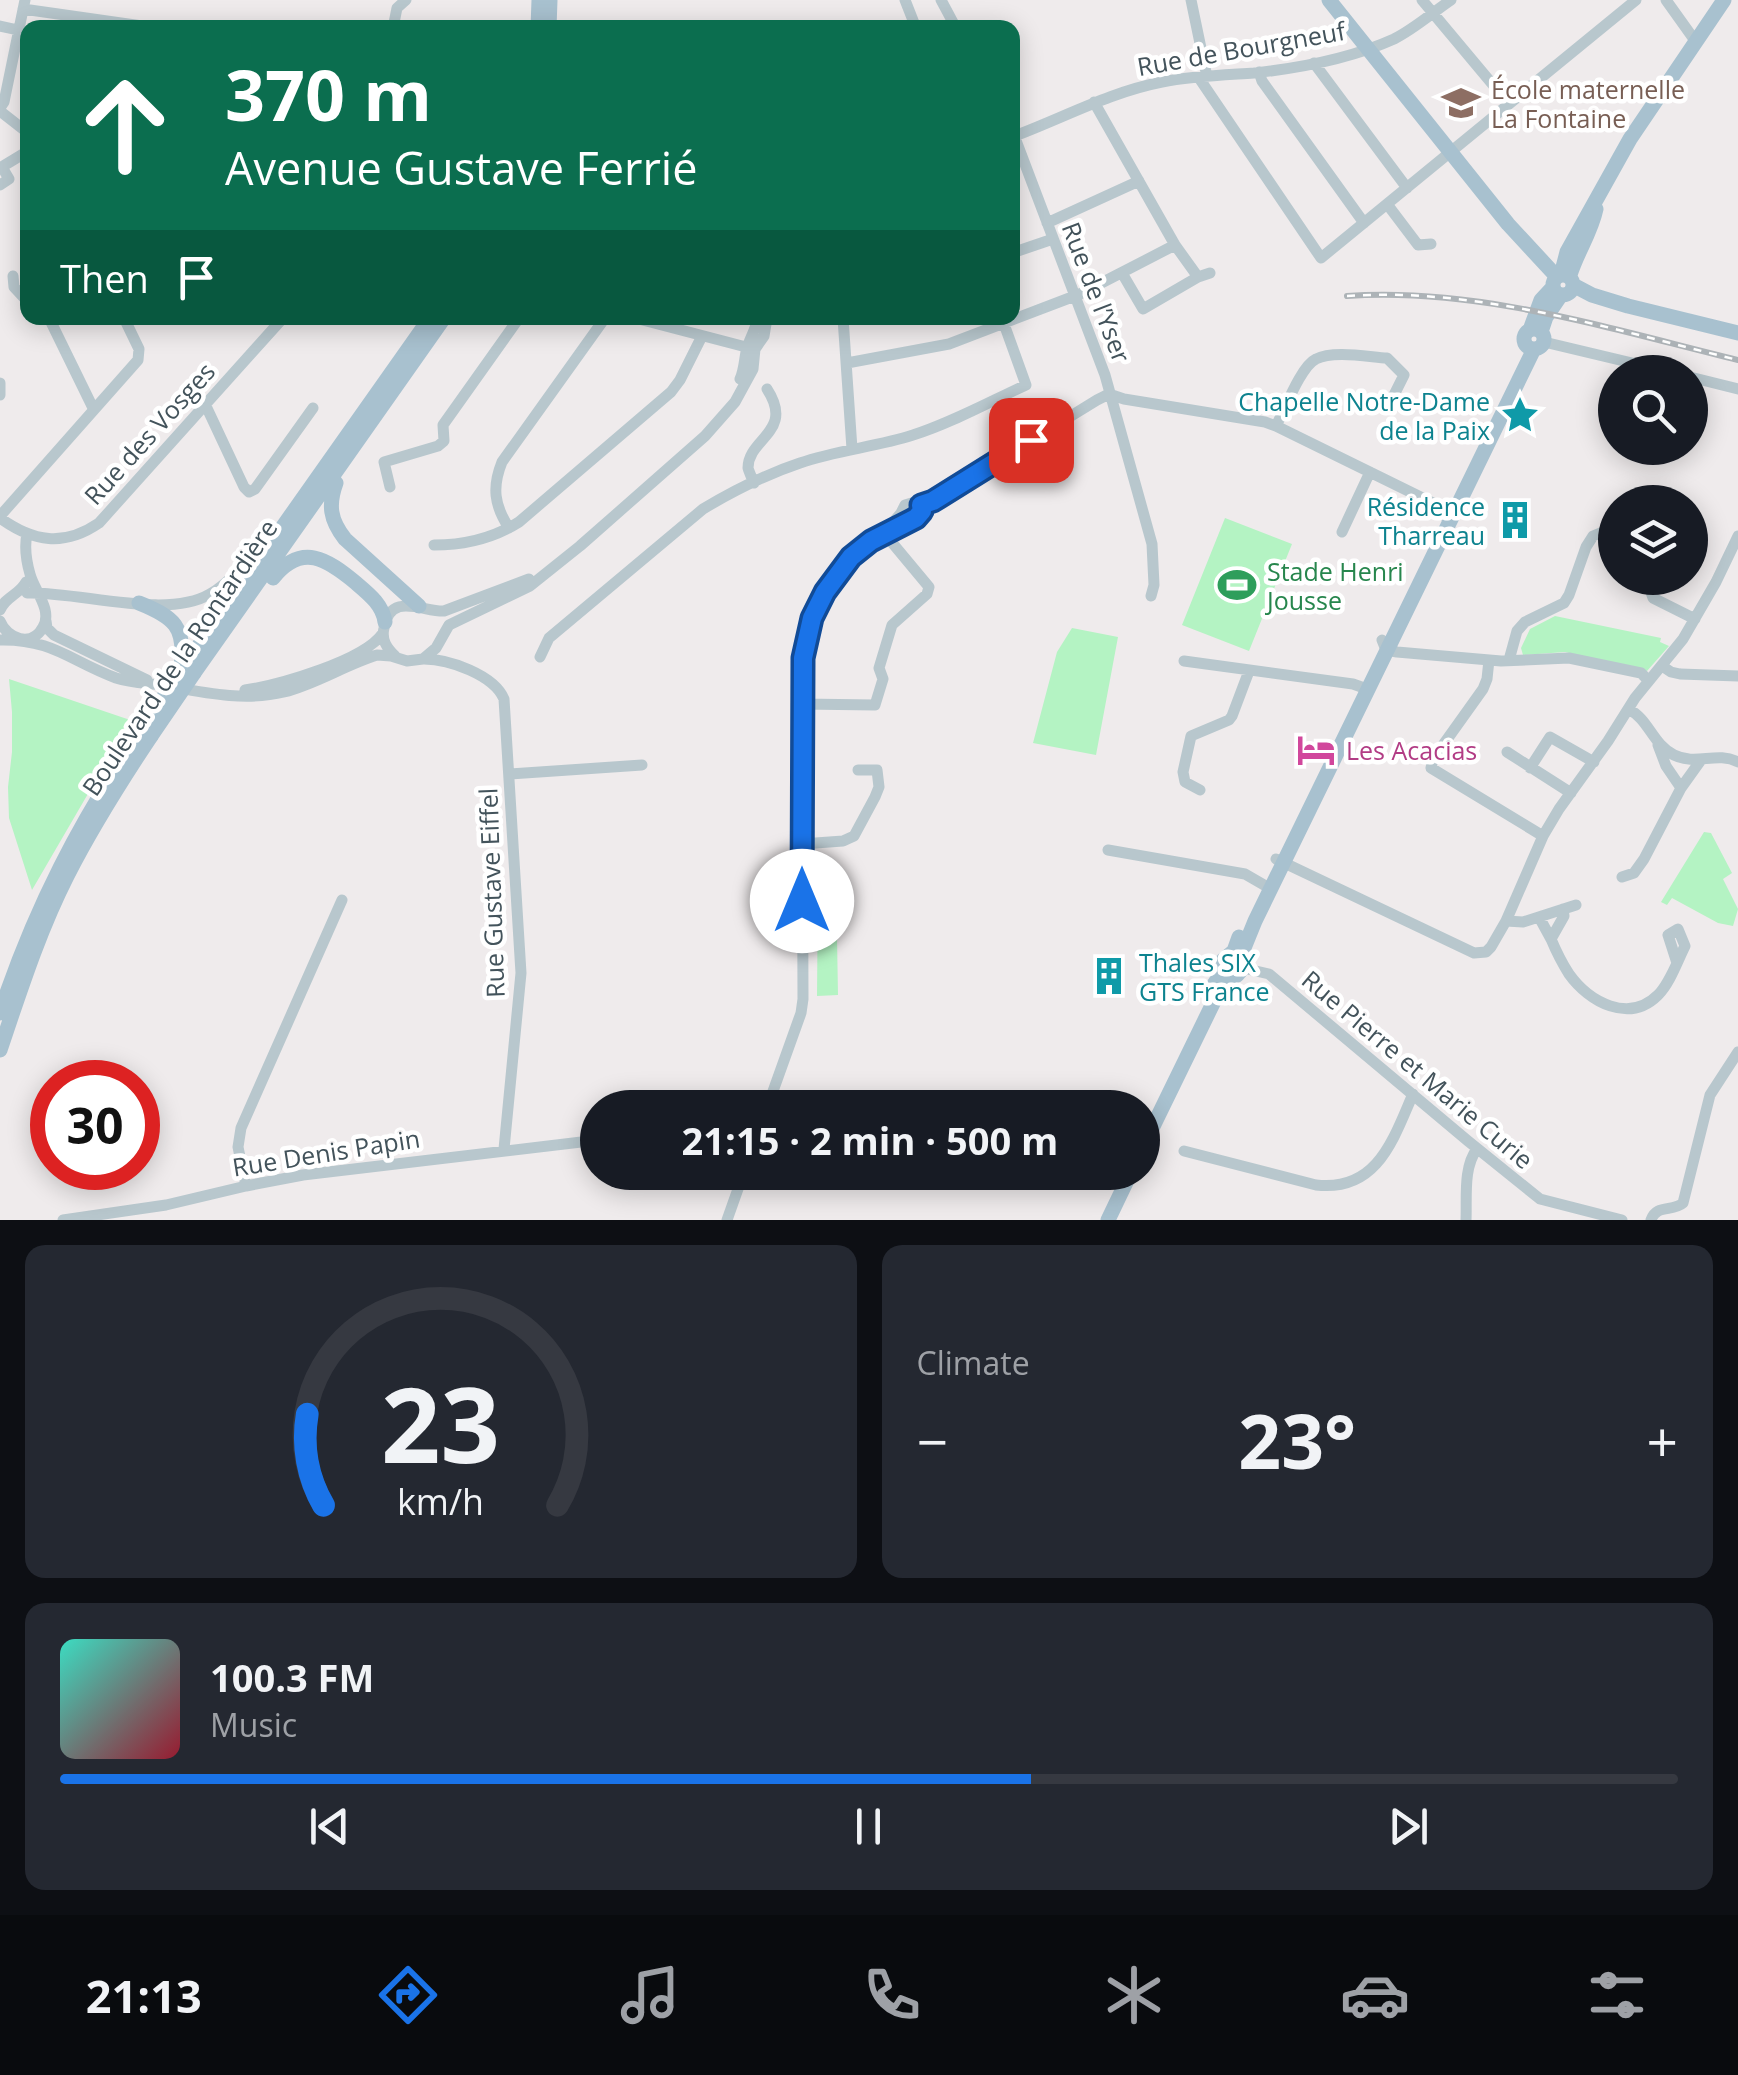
<!DOCTYPE html>
<html lang="en">
<head>
<meta charset="utf-8">
<style>
	body { margin:0; font-family:"Open Sans",sans-serif; background:#242831; color:#f1f3f6; height:100vh; display:flex; flex-direction:column; font-size:38px; white-space:nowrap }
	* { box-sizing:border-box; margin:0 }
	p { font-size:32px; color:#9ea1a6 }
	.icon { flex:none; width:55px; height:55px; fill:none; stroke:currentColor; stroke-width:2; stroke-linecap:round; stroke-linejoin:round }
	.map { position:relative; height:1220px; overflow:hidden }
	.sheet { display:flex; flex-direction:column; gap:25px; padding:25px; background:#0d0f14; flex:1 }
	.sheet>* { flex:none }
	.banner { position:absolute; left:20px; top:20px; width:1000px; height:305px; border-radius:20px; box-shadow:0 5px 25px #0003; background:#0b6e4f; color:#fff; overflow:hidden }
	.controls { position:absolute; left:1598px; top:355px; display:grid; gap:20px }
	.controls a { display:grid; place-items:center; width:110px; height:110px; border-radius:50%; background:#171b24; box-shadow:0 5px 25px #0003; font-size:50px }
	.speed { position:absolute; left:30px; top:1060px; display:flex; gap:20px; font-size:50px; font-weight:700; text-align:center }
	.speed>* { display:grid; place-content:center; width:130px; height:130px; border-radius:50%; background:#171b24; box-shadow:0 5px 25px #0003; line-height:1 }
	.speed .limit { border:15px solid #d22; background:#fff; color:#111 }
	.pin { position:absolute; display:grid; place-items:center; width:85px; height:85px; color:#fff; margin:-42px; border-radius:20px; box-shadow:0 5px 15px #0006 }
	.me { position:absolute; width:110px; margin:-55px; rotate:0deg; stroke-linejoin:round; filter:drop-shadow(0 0 8px #0008) }
	.turn { display:flex; align-items:center; gap:35px; height:210px; padding:0 40px; font-size:45px }
	.turn .icon { width:130px; height:130px; stroke-width:2.5 }
	.turn b { display:block; font-size:70px; line-height:85px }
	.then { display:flex; align-items:center; height:95px; padding:0 40px; background:#0003; gap:20px; font-size:38px }
	.big { font-size:75px; font-weight:700; line-height:1.1 }
	.sheet .card { flex:1; display:flex; flex-direction:column; justify-content:center; gap:15px; min-width:0; padding:0 35px; border-radius:20px; background:#242831 }
	.sheet .dial { align-items:center; gap:0 }
	.dial svg { height:260px; overflow:visible; fill:none; stroke:#363941; stroke-width:7; stroke-linecap:round; text-anchor:middle }
	.dial text { fill:#f1f3f6; stroke:none }
	.song { display:flex; align-items:center; gap:30px }
	.cover { width:120px; height:120px; border-radius:15px; background:linear-gradient(135deg,hsl(170 70% 55%),hsl(350 70% 35%)) }
	.played { height:10px; border-radius:5px; background:linear-gradient(90deg,#1a73e8 60%,#363941 60%) }
	.keys { display:flex; justify-content:space-around; direction:ltr }
	.heat { display:flex; justify-content:space-between; align-items:center; font-size:55px; direction:ltr }
	.sheet .tiles { flex:1; display:grid; gap:25px; grid-template-columns:1fr 1fr }
	.card:last-child { grid-column:span 2 }
	.trip { position:absolute; left:580px; top:1090px; width:580px; height:100px; border-radius:50px; background:#171b24; box-shadow:0 5px 25px #0003; font-weight:700; line-height:100px; text-align:center }
	.dock { display:flex; height:160px; justify-content:space-around; align-items:center; background:#090b0e; color:#9ea1a6 }
	.dock .icon { width:70px; height:70px }
	.dock .selected { color:#1a73e8 }
	.dock b { font-size:45px; color:#f1f3f6 }
	.map>svg:first-child { display:block }
	.green { fill:#b4f3c3 }
	.lines { fill:none; stroke-linecap:round; stroke-linejoin:round }
	.minor { stroke:#b8c7cd; stroke-width:11 }
	.major { stroke:#a8c1cf; stroke-width:15 }
	.rail-casing { stroke:#adb3b7; stroke-width:6 }
	.rail { stroke:#fff; stroke-width:2.5; stroke-dasharray:8; stroke-linecap:butt }
	.major-bridge { stroke:#a8c1cf; stroke-width:15 }
	.route-casing { stroke:#114b97; stroke-width:25 }
	.route { stroke:#1a73e8; stroke-width:18 }
	.labels { text-anchor:middle; dominant-baseline:central; stroke-width:9; stroke-linejoin:round; paint-order:stroke }
	.street-label { font-size:25px; fill:#43535b; stroke:#fff }
	.education-label { font-size:25px; fill:#785e54; stroke:#fff; text-anchor:start }
	.culture-label { font-size:25px; fill:#0d838f; stroke:#fff; text-anchor:end }
	.leisure-label { font-size:25px; fill:#27864d; stroke:#fff; text-anchor:start }
	.hotel-label { font-size:25px; fill:#b23c85; stroke:#fff; text-anchor:start }
</style>
</head>
<body>
<div class="map">
<svg width="1738" height="1220" viewBox="0 0 1738 1220">
	<rect width="100%" height="100%" fill="#efebec"/>
	<path class="green" d="M 1225,518 L 1292,544 L 1249,651 L 1182,625 Z
		M 1555,616 L 1661,638 L 1660,642 L 1669,646 L 1647,671 L 1565,652 L 1523,655 L 1521,648 L 1530,629 Z
		M 1072,628 L 1118,637 L 1096,755 L 1033,743 L 1057,652 Z
		M 9,679 L 139,723 L 96,780 L 32,890 L 9,818 L 8,787 L 12,752 L 12,712 Z
		M 1704,832 L 1711,833 L 1732,873 L 1723,879 L 1738,909 L 1733,926 L 1718,923 L 1672,898 L 1667,905 L 1661,902 Z
		M 836,880 L 838,995 L 817,996 L 818,881 Z"/>
	<g class="lines">
		<path class="minor" d="M 905,0 L 916,28
			M 941,0 L 956,28
			M 1191,0 L 1207,77
			M 1422,0 L 1509,104
			M 1666,0 L 1696,42
			M 23,9 L 156,28
			M 0,26 L 18,30
			M 393,28 L 397,8 L 406,0
			M 1314,63 L 1407,188
			M 1259,72 L 1262,81 L 1364,223
			M 1199,78 L 1321,258 L 1636,0
			M 1094,102 L 1175,245 L 1198,277
			M 0,108 L 4,102 L 25,0
			M 0,111 L 28,133
			M 1012,130 L 1105,375 L 1152,544 L 1154,585 L 1151,596
			M 1012,137 C 1063,118 1110,92 1162,82 C 1192,76 1224,75 1254,73 C 1300,68 1352,58 1394,39 C 1414,29 1432,13 1451,0
			M 0,168 L 28,151
			M 0,185 L 9,179 L 2,167
			M 1387,204 L 1418,245 L 1431,244
			M 1047,223 L 1139,181
			M 1012,253 L 1053,239
			M 1122,273 L 1143,309 L 1198,277 L 1210,273
			M 13,276 L 14,287 L 28,302
			M 49,318 L 94,410
			M 635,318 L 746,347
			M 843,318 L 852,449
			M 1544,342 L 1670,372
			M 847,363 L 949,344 L 1080,294 L 1175,245
			M 1690,377 L 1738,389
			M 740,379 C 744,370 744,362 746,352 C 748,341 755,332 758,318
			M 0,383 L 0,395
			M 1109,394 L 1124,399 L 1265,422 L 1276,426 L 1445,509 L 1448,524
			M 206,406 L 244,487 L 249,492 L 255,489 L 313,408
			M 1276,426 C 1285,409 1301,366 1316,359 C 1333,350 1369,357 1387,358 L 1404,375 L 1392,399
			M 754,483 C 753,481 748,469 748,468 C 748,438 795,432 767,389
			M 390,487 L 384,462 L 438,446 L 444,441 L 443,425 L 519,318
			M 921,505 L 933,501 L 1097,400 L 1109,394
			M 901,513 L 907,521 L 912,520 L 920,515 L 921,505 L 915,502 L 905,505 L 901,513 L 884,533 L 907,521
			M 0,516 L 138,360 L 139,349 L 124,318
			M 0,518 C 33,542 64,547 99,523 L 283,318
			M 509,528 C 494,505 492,487 502,462 L 605,318
			M 1342,532 L 1370,472
			M 434,545 C 465,545 492,539 519,522 L 671,392 L 680,380 L 702,336
			M 1646,578 L 1653,598 L 1695,619
			M 27,593 C 78,591 166,620 210,594 C 236,579 254,550 274,528
			M 0,610 C 6,596 19,595 26,582
			M 0,621 C 7,639 32,648 43,627 C 53,610 34,590 30,574 C 26,560 24,548 27,534
			M 46,621 L 47,628 L 54,635 L 147,680
			M 0,640 C 53,639 70,661 116,678 C 131,683 146,683 161,685 C 201,692 244,702 284,692 C 316,684 345,665 377,655 L 391,656 L 407,661 L 423,659 L 436,648 L 449,625 L 530,586 L 580,546 L 705,436 L 735,402 L 753,369 L 755,349 L 764,336 L 767,318
			M 1382,640 L 1386,650 L 1397,652 L 1501,661 L 1569,658 L 1641,673 L 1649,681
			M 395,656 C 387,648 381,640 384,628 C 390,591 423,612 444,611 L 529,579
			M 540,657 L 549,638 L 703,509 C 733,491 767,474 800,463 C 837,450 876,447 913,435 C 951,423 989,402 1026,385 L 1004,324
			M 424,659 C 449,659 494,675 504,699 L 521,973 L 504,1149
			M 1489,660 L 1487,679 L 1483,689 L 1433,759 L 1431,768 L 1543,836
			M 1509,660 L 1517,631 L 1525,622 L 1564,603 L 1569,595 L 1586,547 L 1593,536 L 1615,527
			M 1184,661 L 1353,684 L 1367,689
			M 1662,666 L 1671,672 L 1680,674 L 1738,676
			M 245,690 C 278,685 364,661 383,633
			M 1628,709 C 1649,719 1652,744 1674,755 C 1696,766 1717,751 1738,762
			M 1658,745 L 1666,766 L 1681,788
			M 1507,752 L 1571,793
			M 1530,768 L 1550,737 L 1594,762
			M 510,774 L 642,765
			M 1200,790 L 1185,782 L 1183,772 L 1191,736 L 1229,720 L 1232,716 L 1249,671
			M 802,844 L 843,841 L 854,836 L 875,797 L 879,787 L 877,770 L 858,770
			M 1108,850 L 1245,874 L 1271,889
			M 1276,859 L 1474,953 L 1486,952 L 1491,947 L 1506,921 L 1543,836 L 1559,809 L 1608,741 L 1635,698 L 1683,639 L 1716,582 L 1738,536
			M 1622,877 L 1634,873 L 1644,859 L 1681,788 L 1701,760
			M 1539,917 L 1551,939 L 1564,916 L 1563,909
			M 1506,921 L 1523,922 L 1576,905
			M 1551,939 C 1556,951 1562,963 1569,974 C 1589,1002 1629,1024 1658,995 C 1670,983 1677,962 1685,946 L 1678,929 L 1668,935 L 1677,963
			M 1243,968 L 1269,974 L 1468,1141 L 1540,1199 L 1622,1220
			M 767,1108 L 801,1013 L 803,999 L 802,704 C 804,628 815,575 884,533 L 929,587 L 927,594 L 892,625 L 879,668 L 883,679 L 875,705 L 802,704
			M 1184,1151 L 1316,1185 C 1377,1192 1393,1140 1413,1094
			M 246,1186 L 238,1147 L 241,1128 L 342,900
			M 63,1220 L 166,1205 L 246,1186 L 303,1175 L 598,1140
			M 727,1220 L 744,1172
			M 1466,1220 C 1467,1198 1463,1167 1477,1149
			M 1651,1220 C 1656,1204 1673,1212 1683,1203 L 1710,1095 L 1738,1052"/>
		<path class="major" d="M 1329,0 L 1508,224 L 1557,277
			M 538,28 L 539,0
			M 549,28 L 550,0
			M1553 285a10 10 0 1 1 20 0a10 10 0 1 1-20 0Z
			M 1561,275 L 1567,252 L 1630,139 L 1724,0
			M 1570,275 C 1577,252 1591,233 1596,209
			M 1573,285 L 1592,295 L 1628,306 L 1738,333
			M1524 339a10 10 0 1 1 20 0a10 10 0 1 1-20 0Z
			M 1530,330 L 1541,300 L 1553,287
			M 1541,332 L 1546,317 L 1561,295
			M 336,483 C 328,505 330,520 345,539 L 419,606
			M 273,578 C 302,542 327,559 356,583 C 369,594 383,605 385,622
			M 139,603 C 174,617 186,627 181,666
			M 181,671 L 430,318
			M 194,673 L 444,318
			M 1213,986 L 1220,975 L 1223,960 L 1234,951 L 1239,937
			M 0,1013 C 35,908 79,823 141,731
			M 0,1050 C 20,991 39,931 67,876 C 92,827 121,781 151,736
			M 1142,1149 L 1220,989 L 1231,976 L 1237,975 L 1243,968 L 1242,953 L 1255,921 L 1534,349
			M 1108,1220 L 1131,1172"/>
		<g class="rail-casing">
			<path id="rail" d="M 1347,296 C 1479,287 1610,329 1738,360"/>
		</g>
		<use href="#rail" class="rail"/>
		<path class="major-bridge" d="M 141,731 L 181,671
			M 151,736 L 194,673"/>
	</g>
	<g class="lines">
		<g class="route-casing">
			<path id="route" d="M 802,901 L 803,658 L 812,618 L 825,592 L 851,557 L 871,541 L 916,518 L 922,511 L 921,505 L 933,501 L 1031,440"/>
		</g>
		<use href="#route" class="route"/>
	</g>
	<defs>
		<g id="school-bare" transform="scale(3)"><path d="M0-5L7-2L0 1L-7-2ZM-4 1L0 2.5L4 1V4Q0 6-4 4Z" fill="#8d6e63" stroke="#fff" stroke-width="2.5" paint-order="stroke"/></g>
		<g id="sight-bare" transform="scale(3)"><path d="M0-6L1.8-2.2L6-1.7L2.9 1.2L3.7 5.4L0 3.3L-3.7 5.4L-2.9 1.2L-6-1.7L-1.8-2.2Z" fill="#0f9aa8" stroke="#fff" stroke-width="2.5" paint-order="stroke"/></g>
		<g id="building-bare" transform="scale(3)"><path d="M-4-6H4V6H1V3H-1V6H-4ZM-2.5-4.3h1.7v1.8h-1.7ZM.8-4.3h1.7v1.8H.8ZM-2.5-1h1.7V.8h-1.7ZM.8-1h1.7V.8H.8Z" fill="#0f9aa8" stroke="#fff" stroke-width="2.5" paint-order="stroke"/></g>
		<g id="stadium-bare" transform="scale(3)"><path d="M0-5a6.5 5 0 1 0 0 10a6.5 5 0 1 0 0-10ZM-3.5-1.8h7v3.6h-7Z" fill="#2e9e5b" stroke="#fff" stroke-width="2.5" paint-order="stroke"/></g>
		<g id="hotel-bare" transform="scale(3)"><path d="M-6-4.5h1.5V1H6V5H4.5V3h-9V5H-6ZM-4 0a1.8 1.8 0 1 1 3.6 0ZM.5 0V-2.5h3Q6-2.5 6 0Z" fill="#d1479c" stroke="#fff" stroke-width="2.5" paint-order="stroke"/></g>
	</defs>
	<g fill-rule="evenodd">
		<use href="#school-bare" x="1461" y="103"/>
		<use href="#sight-bare" x="1520" y="415"/>
		<use href="#building-bare" x="1515" y="520"/>
		<use href="#stadium-bare" x="1237" y="585"/>
		<use href="#hotel-bare" x="1316" y="750"/>
		<use href="#building-bare" x="1109" y="976"/>
	</g>
	<g class="labels">
		<g class="street-label">
			<text transform="translate(1241 48) rotate(-10)">Rue de Bourgneuf</text>
			<text transform="translate(1097 292) rotate(69)">Rue de l’Yser</text>
			<text transform="translate(149 433) rotate(-48)">Rue des Vosges</text>
			<text transform="translate(179 657) rotate(-56)">Boulevard de la Rontardière</text>
			<text transform="translate(491 893) rotate(-92)">Rue Gustave Eiffel</text>
			<text transform="translate(1418 1069) rotate(40)">Rue Pierre et Marie Curie</text>
			<text transform="translate(326 1152) rotate(-9)">Rue Denis Papin</text>
		</g>
		<g class="education-label">
			<text x="1491" y="89">École maternelle<tspan x="1491" dy="29">La Fontaine</tspan></text>
		</g>
		<g class="culture-label">
			<text x="1490" y="401">Chapelle Notre-Dame<tspan x="1490" dy="29">de la Paix</tspan></text>
			<text x="1485" y="506">Résidence<tspan x="1485" dy="29">Tharreau</tspan></text>
			<text x="1139" y="962" text-anchor="start">Thales SIX<tspan x="1139" dy="29">GTS France</tspan></text>
		</g>
		<g class="leisure-label">
			<text x="1267" y="571">Stade Henri<tspan x="1267" dy="29">Jousse</tspan></text>
		</g>
		<g class="hotel-label">
			<text x="1346" y="750">Les Acacias</text>
		</g>
	</g>
</svg>
<div class="controls">
<a><svg class="icon" aria-label="search" viewBox="0 0 24 24"><circle cx="10" cy="10" r="6"/><path d="M15 15l6 6"/></svg></a>
<a><svg class="icon" aria-label="layers" viewBox="0 0 24 24"><path d="M12 4l9 5-9 5-9-5zM3 14l9 5 9-5"/></svg></a>
</div>
<div class="speed"><div class="limit">30</div></div>
<div class="pin" style="left:1031px;top:440px;background:#d93025"><svg class="icon" aria-label="arrive" viewBox="0 0 24 24"><path d="M6 21V4h12l-3 4 3 4H6"/></svg></div>
<svg class="me" style="left:802px;top:901px" viewBox="-20 -20 40 40"><circle r="19" fill="#fff"/><path d="M0-13L10 11 0 6-10 11z" fill="#1a73e8"/></svg>
<div class="trip">21:15 · 2 min · 500 m</div>
<div class="banner">
<div class="turn"><svg class="icon" aria-label="ahead" viewBox="0 0 24 24"><path d="M12 20V5M6 11l6-6 6 6"/></svg><div><b>370 m</b>Avenue Gustave Ferrié</div></div>
<div class="then">Then<svg class="icon" aria-label="arrive" viewBox="0 0 24 24"><path d="M6 21V4h12l-3 4 3 4H6"/></svg></div>
</div>
</div>
<section class="sheet">
<div class="tiles">
<div class="card dial"><svg viewBox="0 0 100 80">
<path d="M14 69A42 42 0 1 1 86 69"/>
<path d="M14 69A42 42 0 0 1 9 41" stroke="#1a73e8"/>
<text x="50" y="56" font-size="32" font-weight="700">23</text>
<text x="50" y="72" font-size="11">km/h</text>
</svg></div>
<div class="card"><p>Climate</p>
<div class="heat"><a>−</a><b class="big">23°</b><a>+</a></div>
</div>
<div class="card">
<div class="song"><i class="cover"></i><div><b>100.3 FM</b><p>Music</p></div></div>
<div class="played"></div>
<div class="keys"><svg class="icon" aria-label="previous" viewBox="0 0 24 24"><path d="M18 5L8 12l10 7zM5 5v14"/></svg><svg class="icon" aria-label="pause" viewBox="0 0 24 24"><path d="M8 5v14M16 5v14"/></svg><svg class="icon" aria-label="next" viewBox="0 0 24 24"><path d="M6 5l10 7-10 7zM19 5v14"/></svg></div>
</div>
</div>
</section>
<nav class="dock">
<b>21:13</b>
<svg class="icon selected" aria-label="directions" viewBox="0 0 24 24"><path d="M12 3l9 9-9 9-9-9zM9 14v-3h6M13 9l2 2-2 2"/></svg>
<svg class="icon" aria-label="music" viewBox="0 0 24 24"><path d="M9 18V5l10-2v13"/><circle cx="6" cy="18" r="3"/><circle cx="16" cy="16" r="3"/></svg>
<svg class="icon" aria-label="phone" viewBox="0 0 24 24"><path d="M5 4h4l2 5-3 2q2 4 5 5l2-3 5 2v4C11 20 4 13 5 4z"/></svg>
<svg class="icon" aria-label="climate" viewBox="0 0 24 24"><path d="M12 3v18M4 7l16 10M4 17L20 7"/></svg>
<svg class="icon" aria-label="car" viewBox="0 0 24 24"><path d="M5 17H2v-5l4-1 3-4h7l3 4 3 1v5h-3M9 17h6M6 11h13"/><circle cx="7" cy="17" r="2"/><circle cx="17" cy="17" r="2"/></svg>
<svg class="icon" aria-label="filters" viewBox="0 0 24 24"><path d="M4 7h16M4 17h16"/><circle cx="9" cy="7" r="2"/><circle cx="15" cy="17" r="2"/></svg>
</nav>
</body>
</html>
